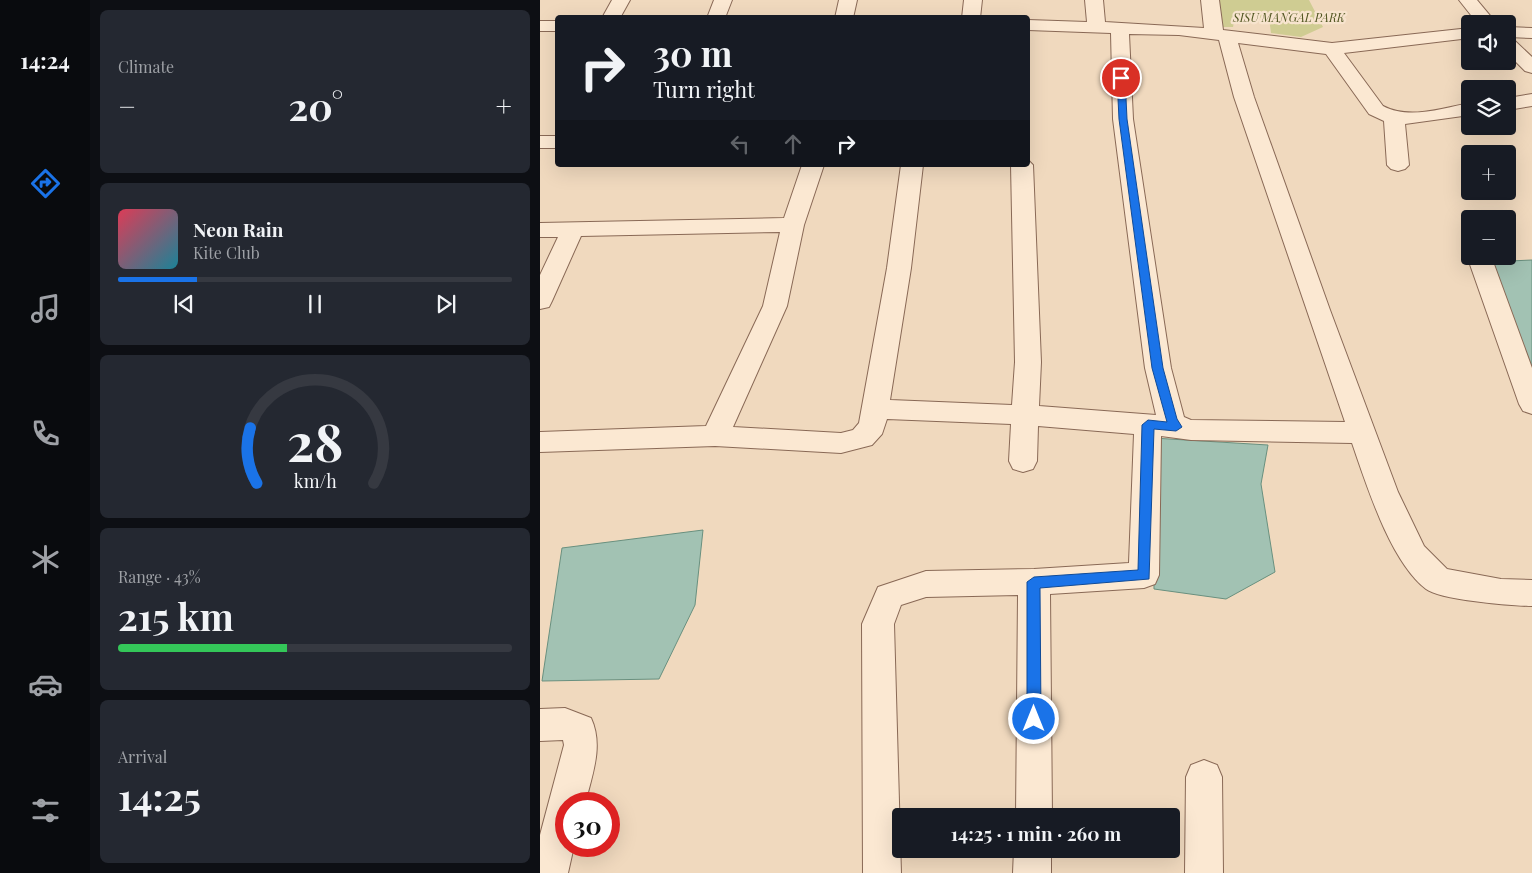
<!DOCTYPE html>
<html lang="en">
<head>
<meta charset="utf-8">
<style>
	body { margin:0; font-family:"Playfair Display",serif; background:#242831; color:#f1f3f6; height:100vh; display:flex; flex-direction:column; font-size:19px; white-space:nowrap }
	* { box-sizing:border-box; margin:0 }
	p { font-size:16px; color:#9ea1a6 }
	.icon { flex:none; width:28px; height:28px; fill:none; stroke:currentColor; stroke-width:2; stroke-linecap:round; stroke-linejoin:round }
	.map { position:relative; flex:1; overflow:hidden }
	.drawer { display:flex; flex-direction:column; gap:10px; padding:10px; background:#0d0f14; width:450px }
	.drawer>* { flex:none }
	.hud { position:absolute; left:15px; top:15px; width:475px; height:152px; border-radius:5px; box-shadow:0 5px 20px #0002; background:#171b24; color:#f1f3f6; overflow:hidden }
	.tools { position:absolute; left:921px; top:15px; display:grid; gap:10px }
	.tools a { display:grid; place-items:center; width:55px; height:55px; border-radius:5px; background:#171b24; box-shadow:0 5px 20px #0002; font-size:25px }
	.speed { position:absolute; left:15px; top:792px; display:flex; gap:10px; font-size:25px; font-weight:700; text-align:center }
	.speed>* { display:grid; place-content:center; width:65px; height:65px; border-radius:50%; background:#171b24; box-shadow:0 5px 20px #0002; line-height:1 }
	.speed .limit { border:8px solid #d22; background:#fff; color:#111 }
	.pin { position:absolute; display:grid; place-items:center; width:42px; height:42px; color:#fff; margin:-21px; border:2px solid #fff; border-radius:50%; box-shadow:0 1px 5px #0007 }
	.me { position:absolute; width:55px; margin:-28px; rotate:0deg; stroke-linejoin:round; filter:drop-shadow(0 0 4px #0008) }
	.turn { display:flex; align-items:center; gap:18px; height:105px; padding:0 15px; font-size:22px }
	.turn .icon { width:65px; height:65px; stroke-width:2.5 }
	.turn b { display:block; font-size:35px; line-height:42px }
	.lanes { display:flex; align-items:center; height:48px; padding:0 15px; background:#0003; justify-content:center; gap:25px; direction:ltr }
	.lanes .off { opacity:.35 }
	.big { font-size:38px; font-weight:700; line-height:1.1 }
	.drawer .card { flex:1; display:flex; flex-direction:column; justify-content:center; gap:8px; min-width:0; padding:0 18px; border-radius:8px; background:#242831 }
	.drawer .dial { align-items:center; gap:0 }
	.dial svg { height:130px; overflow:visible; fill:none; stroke:#363941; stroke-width:7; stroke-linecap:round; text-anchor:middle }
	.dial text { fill:#f1f3f6; stroke:none }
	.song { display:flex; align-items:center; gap:15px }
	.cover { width:60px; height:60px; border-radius:8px; background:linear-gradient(135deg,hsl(350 70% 55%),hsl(190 70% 35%)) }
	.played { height:5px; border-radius:2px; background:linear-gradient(90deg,#1a73e8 20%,#363941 20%) }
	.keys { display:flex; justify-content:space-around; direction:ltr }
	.heat { display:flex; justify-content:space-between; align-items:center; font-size:28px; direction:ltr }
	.charge { height:8px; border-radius:4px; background:linear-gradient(90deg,#34c759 43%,#363941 0) }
	.trip { position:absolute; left:352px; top:808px; width:288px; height:50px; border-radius:5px; background:#171b24; box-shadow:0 5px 20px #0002; font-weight:700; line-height:50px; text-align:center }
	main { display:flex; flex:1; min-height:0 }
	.dock { display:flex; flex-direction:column; width:90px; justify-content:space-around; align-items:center; background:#090b0e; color:#9ea1a6 }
	.dock .icon { width:35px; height:35px }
	.dock .current { color:#1a73e8 }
	.dock b { font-size:22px; color:#f1f3f6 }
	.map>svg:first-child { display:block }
	.green { fill:#cfcc92 }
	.water { fill:#a2c2b3; stroke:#69907f }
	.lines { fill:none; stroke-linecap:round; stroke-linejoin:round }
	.street-casing { stroke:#896956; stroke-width:2 }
	.street { fill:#fbe8d2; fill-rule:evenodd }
	.route { fill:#1a73e8; stroke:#114b97 }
	.labels { text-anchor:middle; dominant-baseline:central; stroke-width:4.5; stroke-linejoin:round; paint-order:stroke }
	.far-park-label { font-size:12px; font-style:italic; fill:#515621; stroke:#f7e4ce }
</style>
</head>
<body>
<main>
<nav class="dock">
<b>14:24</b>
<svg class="icon current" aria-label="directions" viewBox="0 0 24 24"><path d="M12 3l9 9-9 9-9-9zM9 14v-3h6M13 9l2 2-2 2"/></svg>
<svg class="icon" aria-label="music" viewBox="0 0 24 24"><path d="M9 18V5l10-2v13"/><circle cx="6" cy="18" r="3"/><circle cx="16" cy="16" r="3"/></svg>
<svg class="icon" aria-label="phone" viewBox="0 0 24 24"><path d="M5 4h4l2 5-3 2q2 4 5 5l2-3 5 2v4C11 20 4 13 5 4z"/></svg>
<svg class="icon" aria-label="climate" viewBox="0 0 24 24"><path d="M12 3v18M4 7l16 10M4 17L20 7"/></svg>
<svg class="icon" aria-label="car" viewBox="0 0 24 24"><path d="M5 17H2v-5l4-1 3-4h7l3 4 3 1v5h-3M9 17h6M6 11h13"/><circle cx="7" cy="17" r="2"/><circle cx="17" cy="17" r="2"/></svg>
<svg class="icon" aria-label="filters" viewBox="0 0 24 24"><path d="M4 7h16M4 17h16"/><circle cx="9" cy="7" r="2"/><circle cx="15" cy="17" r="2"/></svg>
</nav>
<section class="drawer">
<div class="card"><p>Climate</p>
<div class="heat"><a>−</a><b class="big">20°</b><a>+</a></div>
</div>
<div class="card">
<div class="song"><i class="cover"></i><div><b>Neon Rain</b><p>Kite Club</p></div></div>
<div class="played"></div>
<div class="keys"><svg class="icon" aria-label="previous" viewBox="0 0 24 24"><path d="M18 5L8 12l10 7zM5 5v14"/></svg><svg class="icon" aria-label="pause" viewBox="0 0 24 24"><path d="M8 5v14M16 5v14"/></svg><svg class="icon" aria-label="next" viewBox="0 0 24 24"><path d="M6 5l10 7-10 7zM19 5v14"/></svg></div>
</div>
<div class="card dial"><svg viewBox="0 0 100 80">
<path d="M14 69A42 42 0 1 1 86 69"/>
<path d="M14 69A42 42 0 0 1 10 35" stroke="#1a73e8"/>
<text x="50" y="56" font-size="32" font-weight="700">28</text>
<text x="50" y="72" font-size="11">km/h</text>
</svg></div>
<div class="card"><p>Range · 43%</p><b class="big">215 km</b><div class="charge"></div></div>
<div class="card"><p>Arrival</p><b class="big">14:25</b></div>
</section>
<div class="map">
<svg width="992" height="873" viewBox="0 0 992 873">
	<rect width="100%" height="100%" fill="#f0d9be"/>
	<path class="green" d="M 676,0 L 769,0 L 783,27 L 761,37 L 731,33 L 729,18 L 695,17 L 693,27 L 681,27 Z"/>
	<path class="water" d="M 992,260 L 992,387 L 947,262 Z
		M 613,438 L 728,445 L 721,484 L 735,572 L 686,599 L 614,589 Z
		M 163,530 L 155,605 L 119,679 L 2,681 L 22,548 Z"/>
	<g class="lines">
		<g class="street-casing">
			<path id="street" d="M 72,0 L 90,0 L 80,18 L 62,18 Z
				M 174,0 L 192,0 L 185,18 L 167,18 Z
				M 299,0 L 317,0 L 313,18 L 295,18 Z
				M 424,0 L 442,0 L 440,18 L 422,18 Z
				M 545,0 L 563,0 L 565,22 L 664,28 L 661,0 L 679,0 L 683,30 L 792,43 L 930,28 L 930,38 L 804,53 L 843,106 C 869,120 903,108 930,103 L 930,115 L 865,124 L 869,165 L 865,169 L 858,171 L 851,169 L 847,165 L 844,121 L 829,114 L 786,54 L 698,43 L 714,97 L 790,310 L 858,492 L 884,546 L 907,569 L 961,579 L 992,580 L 992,606 C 973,606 900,600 886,589 C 850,561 827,486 812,443 L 651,440 L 621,436 L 619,575 L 615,584 L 604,588 L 510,594 L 512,816 L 476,816 L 478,595 L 386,597 L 361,605 L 354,624 L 361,873 L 323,873 L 322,624 L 338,587 L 386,571 L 494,569 L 589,563 L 594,434 L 498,426 L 497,461 L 493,469 L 483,472 L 473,469 L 469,461 L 471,424 L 347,419 L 342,434 L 332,445 L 301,453 L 175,446 L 0,452 L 0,432 L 166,426 L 223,306 L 240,232 L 41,236 L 12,301 L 9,307 L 0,309 L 0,275 L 18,237 L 0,237 L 0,223 L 244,218 L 262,165 L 284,165 L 264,225 L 247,306 L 193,427 L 301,433 L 313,430 L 319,423 L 347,268 L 361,165 L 383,165 L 371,268 L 350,400 L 472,405 L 475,362 L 471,165 L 488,165 L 488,160 L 493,165 L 501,362 L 499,406 L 616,415 L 605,368 L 573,119 L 571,33 L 488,30 L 488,20 L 547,22 ZM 589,34 L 639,35 L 679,40 L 694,97 L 805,422 L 651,420 L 644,417 L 631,368 L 593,119 Z
				M 919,0 L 937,0 L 957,24 L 938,24 Z
				M 0,21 L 18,21 L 18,31 L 0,31 Z
				M 968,27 L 992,28 L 992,38 L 968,37 Z
				M 968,38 L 974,40 L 992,57 L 992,73 L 985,71 L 968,54 Z
				M 992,94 L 992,106 L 968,110 L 968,98 Z
				M 0,136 L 18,136 L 18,148 L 0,148 Z
				M 930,252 L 930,256 L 951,256 L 992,368 L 992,414 L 983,411 L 979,404 L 927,256 Z
				M 25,708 L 51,718 C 64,746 52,775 45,804 L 26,804 L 26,846 L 34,846 L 28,873 L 0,873 L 0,835 L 24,745 L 23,740 L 0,741 L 0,709 Z
				M 664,760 L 677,765 L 682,777 L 683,873 L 645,873 L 646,777 L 651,765 Z
				M 474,849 L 511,849 L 511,873 L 473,873 Z"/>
		</g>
		<use href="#street" class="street"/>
	</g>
	<path class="route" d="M 581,75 L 585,78 L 587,119 L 623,368 L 637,419 L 642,427 L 636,431 L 614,429 L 609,579 L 500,588 L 501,719 L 499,724 L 494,725 L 489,724 L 487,719 L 487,582 L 494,577 L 598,570 L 602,425 L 608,420 L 627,422 L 612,368 L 579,119 L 577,78 Z"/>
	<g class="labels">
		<g class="far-park-label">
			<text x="749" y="17">SISU MANGAL PARK</text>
		</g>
	</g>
</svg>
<div class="tools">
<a><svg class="icon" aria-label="sound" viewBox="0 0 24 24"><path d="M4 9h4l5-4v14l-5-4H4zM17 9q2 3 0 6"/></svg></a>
<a><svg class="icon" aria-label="layers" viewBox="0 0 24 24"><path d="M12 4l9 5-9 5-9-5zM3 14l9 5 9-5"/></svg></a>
<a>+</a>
<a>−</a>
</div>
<div class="speed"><div class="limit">30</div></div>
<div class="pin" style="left:581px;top:78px;background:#d93025"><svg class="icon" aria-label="arrive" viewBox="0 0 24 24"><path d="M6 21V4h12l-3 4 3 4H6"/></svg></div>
<svg class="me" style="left:494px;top:719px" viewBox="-20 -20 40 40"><circle r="17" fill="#1a73e8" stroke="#fff" stroke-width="3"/><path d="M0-11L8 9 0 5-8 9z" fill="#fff"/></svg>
<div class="trip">14:25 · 1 min · 260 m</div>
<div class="hud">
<div class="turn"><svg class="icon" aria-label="right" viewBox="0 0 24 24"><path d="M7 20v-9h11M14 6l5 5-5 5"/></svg><div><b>30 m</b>Turn right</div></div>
<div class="lanes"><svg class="icon off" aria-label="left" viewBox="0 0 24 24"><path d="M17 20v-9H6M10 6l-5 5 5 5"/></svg><svg class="icon off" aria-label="ahead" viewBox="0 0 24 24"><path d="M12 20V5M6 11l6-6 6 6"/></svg><svg class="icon" aria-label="right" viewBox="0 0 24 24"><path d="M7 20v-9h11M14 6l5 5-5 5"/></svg></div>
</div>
</div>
</main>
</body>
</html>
